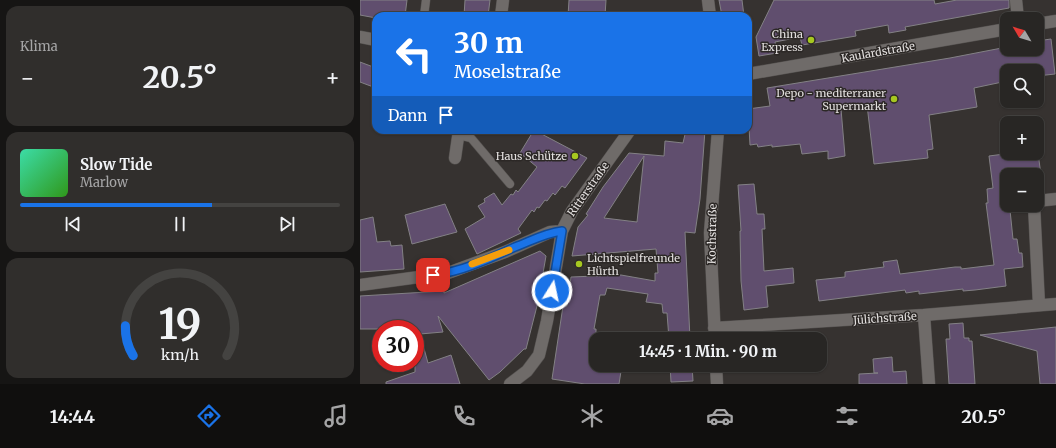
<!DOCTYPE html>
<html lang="de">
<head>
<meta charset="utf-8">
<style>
	body { margin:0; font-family:Merriweather,serif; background:#302e2c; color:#f1f3f6; height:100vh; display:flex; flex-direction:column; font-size:15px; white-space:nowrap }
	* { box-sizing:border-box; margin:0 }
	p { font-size:13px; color:#a5a5a6 }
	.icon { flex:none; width:22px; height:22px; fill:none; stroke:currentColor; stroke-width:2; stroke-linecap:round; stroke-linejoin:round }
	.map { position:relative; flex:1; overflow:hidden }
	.sheet { display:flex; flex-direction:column; gap:6px; padding:6px; background:#161514; width:360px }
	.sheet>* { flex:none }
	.guide { position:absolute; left:12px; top:12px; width:380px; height:122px; border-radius:12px; box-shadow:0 1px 3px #0004,0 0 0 1px #444341; background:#1a73e8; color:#fff; overflow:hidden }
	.needle { width:26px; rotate:308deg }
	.fabs { position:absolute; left:640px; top:12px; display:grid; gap:8px }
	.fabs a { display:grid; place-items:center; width:44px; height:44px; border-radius:8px; background:#282624; box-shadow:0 1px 3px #0004,0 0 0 1px #444341; font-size:20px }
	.speed { position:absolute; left:12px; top:320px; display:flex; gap:8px; font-size:20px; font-weight:700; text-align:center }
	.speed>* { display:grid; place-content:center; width:52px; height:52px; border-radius:50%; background:#282624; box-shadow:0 1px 3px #0004,0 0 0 1px #444341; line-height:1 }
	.speed .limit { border:6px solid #d22; background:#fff; color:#111 }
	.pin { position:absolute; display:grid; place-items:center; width:34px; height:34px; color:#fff; margin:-17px; border-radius:8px; box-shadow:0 2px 6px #0006 }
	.me { position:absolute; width:44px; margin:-22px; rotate:10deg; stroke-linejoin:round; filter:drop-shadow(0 0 3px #0008) }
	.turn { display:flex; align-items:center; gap:14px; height:84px; padding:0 16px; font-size:18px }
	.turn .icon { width:52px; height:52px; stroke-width:2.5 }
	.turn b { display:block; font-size:28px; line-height:34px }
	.then { display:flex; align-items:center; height:38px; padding:0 16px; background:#0003; gap:8px; font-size:15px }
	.big { font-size:30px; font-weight:700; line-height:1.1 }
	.sheet .widget { flex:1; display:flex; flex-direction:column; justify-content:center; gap:6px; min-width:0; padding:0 14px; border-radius:12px; background:#302e2c }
	.sheet .dial { align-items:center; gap:0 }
	.dial svg { height:104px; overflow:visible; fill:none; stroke:#444341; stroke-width:7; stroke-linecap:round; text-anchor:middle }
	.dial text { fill:#f1f3f6; stroke:none }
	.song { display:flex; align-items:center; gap:12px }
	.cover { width:48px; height:48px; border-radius:6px; background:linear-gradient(135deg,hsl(160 70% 55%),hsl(110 70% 35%)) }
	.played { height:4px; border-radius:2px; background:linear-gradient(90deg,#1a73e8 60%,#444341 60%) }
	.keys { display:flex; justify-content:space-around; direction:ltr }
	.heat { display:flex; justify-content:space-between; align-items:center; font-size:22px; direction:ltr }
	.trip { position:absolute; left:229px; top:332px; width:238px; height:40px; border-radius:12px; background:#282624; box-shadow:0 1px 3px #0004,0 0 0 1px #444341; font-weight:700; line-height:40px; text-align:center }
	.tabs { display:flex; height:64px; justify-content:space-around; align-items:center; background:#100f0e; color:#a5a5a6 }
	.tabs .icon { width:28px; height:28px }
	.tabs .selected { color:#1a73e8 }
	.tabs b { font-size:18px; color:#f1f3f6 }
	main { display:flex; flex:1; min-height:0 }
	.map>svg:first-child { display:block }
	.building { fill:#604e6e; stroke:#838185; fill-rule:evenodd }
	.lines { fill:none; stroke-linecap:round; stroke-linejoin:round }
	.service-casing { stroke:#54514f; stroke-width:9 }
	.minor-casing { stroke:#54514f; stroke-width:13 }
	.service { stroke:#6f6b69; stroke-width:8 }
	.minor { stroke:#6f6b69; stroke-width:12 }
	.route-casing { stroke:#114b97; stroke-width:10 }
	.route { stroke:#1a73e8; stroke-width:7 }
	.slow { stroke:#f59e0b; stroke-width:7 }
	.poi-dot { fill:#a6c820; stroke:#2c2826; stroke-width:1.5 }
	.labels { text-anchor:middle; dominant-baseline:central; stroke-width:3; stroke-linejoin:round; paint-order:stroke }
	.poi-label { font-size:11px; fill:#e2dfde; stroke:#2c2826; text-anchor:end }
	.street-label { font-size:11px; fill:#e2dfde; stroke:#2c2826 }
</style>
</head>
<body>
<main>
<section class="sheet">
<div class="widget"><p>Klima</p>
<div class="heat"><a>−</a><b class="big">20.5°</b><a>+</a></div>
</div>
<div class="widget">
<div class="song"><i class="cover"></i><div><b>Slow Tide</b><p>Marlow</p></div></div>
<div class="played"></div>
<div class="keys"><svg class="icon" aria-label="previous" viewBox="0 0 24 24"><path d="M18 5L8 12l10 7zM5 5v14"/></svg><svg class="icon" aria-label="pause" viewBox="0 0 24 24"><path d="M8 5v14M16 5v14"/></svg><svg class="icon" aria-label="next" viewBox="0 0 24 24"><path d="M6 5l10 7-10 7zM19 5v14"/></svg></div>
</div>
<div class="widget dial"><svg viewBox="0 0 100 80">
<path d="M14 69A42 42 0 1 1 86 69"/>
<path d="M14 69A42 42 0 0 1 8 46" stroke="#1a73e8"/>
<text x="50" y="56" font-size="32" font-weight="700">19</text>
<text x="50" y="72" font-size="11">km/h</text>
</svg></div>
</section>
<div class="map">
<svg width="696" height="384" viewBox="0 0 696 384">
	<rect width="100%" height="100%" fill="#363230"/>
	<path class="building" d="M 0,0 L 47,0 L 45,16 L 16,16 L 16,18 L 0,15 Z
		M 105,0 L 130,0 L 128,16 L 104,16 Z
		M 209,0 L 246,0 L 245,16 L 208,16 Z
		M 359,0 L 382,0 L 384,16 L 362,16 Z
		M 414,0 L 574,0 L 575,4 L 597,0 L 649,0 L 649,8 L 545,27 L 546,30 L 529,33 L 528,25 L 495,31 L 496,36 L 442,45 L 440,37 L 415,42 L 417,53 L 399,56 L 396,37 Z
		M 691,39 L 695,74 L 677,76 L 677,71 L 647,71 L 647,81 L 614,88 L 617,107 L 569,115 L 573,149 L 567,150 L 568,158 L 514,164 L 507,105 L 481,109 L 485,156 L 468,159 L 468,151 L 442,154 L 440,144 L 412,147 L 412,145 L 398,147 L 397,144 L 390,145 L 388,109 L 410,106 L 407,88 L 590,58 L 647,47 L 647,49 L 677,49 L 677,41 Z
		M 0,62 L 16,68 L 16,88 L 0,82 Z
		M 174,130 L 227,158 L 205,188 L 202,186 L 195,195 L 193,193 L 187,201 L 185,200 L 179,208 L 177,207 L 174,212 L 172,210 L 158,229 L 161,233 L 117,254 L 105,229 L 125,217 L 118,206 L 125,202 L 124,199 L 134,193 L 142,205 L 151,194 L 153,195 L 156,190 L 158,192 L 177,167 L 160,153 Z
		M 326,130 L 345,130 L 340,199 L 335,233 L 325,232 L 330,339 L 309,339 L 307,313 L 303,313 L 302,304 L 286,302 L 288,294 L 247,288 L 245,295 L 240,295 L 234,329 L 236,329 L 236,365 L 262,365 L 259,384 L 225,384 L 192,379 L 203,306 L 207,306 L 211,277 L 261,275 L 295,281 L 295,273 L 298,273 L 296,249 L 212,256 L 218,227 L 228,215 L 226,214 L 243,187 L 269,153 L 304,156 L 305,141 L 323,143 ZM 284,156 L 277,222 L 244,218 Z
		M 652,153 L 678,153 L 681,175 L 647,175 L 647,205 L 649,205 L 650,210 L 653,239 L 657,239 L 659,253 L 662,253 L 663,267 L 644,269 L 646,286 L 615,290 L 603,291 L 603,289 L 559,294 L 559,291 L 546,293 L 545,290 L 459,301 L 456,280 L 485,277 L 485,272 L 524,267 L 523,262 L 537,260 L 540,274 L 595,267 L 601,267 L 601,269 L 634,265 L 626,203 L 628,203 L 627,189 L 633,188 L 629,156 Z
		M 394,184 L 397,214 L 404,214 L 405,229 L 402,229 L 404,271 L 433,268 L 434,283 L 406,286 L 408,307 L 384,310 L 381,281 L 380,231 L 381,231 L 378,185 Z
		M 85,204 L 97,232 L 52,244 L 45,215 Z
		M 13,217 L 17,242 L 30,241 L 31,246 L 42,245 L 44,269 L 0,272 L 0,220 Z
		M 180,251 L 186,256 L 178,302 L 166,349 L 164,349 L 140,372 L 129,380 L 78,316 L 83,332 L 60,334 L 68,363 L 91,355 L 100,384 L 26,384 L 26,382 L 55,372 L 55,329 L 0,329 L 0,296 L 84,291 L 84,293 Z
		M 603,323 L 604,338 L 609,338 L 609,341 L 612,341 L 615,384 L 589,384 L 586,339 L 590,339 L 589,324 Z
		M 696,327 L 696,384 L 680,384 L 677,351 L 620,335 Z
		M 532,357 L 533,372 L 546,371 L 547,384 L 499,384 L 499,374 L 518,373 L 514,373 L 513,359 Z
		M 310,365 L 332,365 L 333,381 L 311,382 Z"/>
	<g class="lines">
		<g class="service-casing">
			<path id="service" d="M 64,16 L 66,0
				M 98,135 L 111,138 L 150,184"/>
		</g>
		<g class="minor-casing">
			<path id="minor" d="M 348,0 L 350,16
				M 656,0 L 658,19
				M 141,16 L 143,0
				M 677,24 L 696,21
				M 0,37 L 16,40
				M 388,74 L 647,29
				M 95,158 L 99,130
				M 677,201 L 696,199
				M 674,205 L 679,305
				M 0,285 L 88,273 L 145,252 L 190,232 L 202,231
				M 564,315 L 569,384
				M 354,328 L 564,315 L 696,304
				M 355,339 L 350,233 L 358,130
				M 356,365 L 357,384
				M 150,384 L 167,371 L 179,355 L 187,321 L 202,231 L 212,211 L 270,130"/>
		</g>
		<use href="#service" class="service"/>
		<use href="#minor" class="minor"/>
	</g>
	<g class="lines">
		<g class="route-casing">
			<path id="route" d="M 73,275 C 101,272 129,259 155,247 C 171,241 185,233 202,231 L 192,291"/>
		</g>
		<use href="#route" class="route"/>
		<path class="slow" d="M 112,264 L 149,250"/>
	</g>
	<g class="poi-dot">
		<circle cx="451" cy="40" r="4"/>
		<circle cx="534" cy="99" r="4"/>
		<circle cx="215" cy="156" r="4"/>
		<circle cx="219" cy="264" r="4"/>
	</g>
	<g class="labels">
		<g class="poi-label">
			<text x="443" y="34">China<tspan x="443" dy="13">Express</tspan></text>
			<text x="526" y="93">Depo - mediterraner<tspan x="526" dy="13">Supermarkt</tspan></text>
			<text x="207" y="156">Haus Schütze</text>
			<text x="227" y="258" text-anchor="start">Lichtspielfreunde<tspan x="227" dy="13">Hürth</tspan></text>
		</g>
		<g class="street-label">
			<text transform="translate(518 52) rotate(-10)">Kaulardstraße</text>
			<text transform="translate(228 189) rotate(-55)">Ritterstraße</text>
			<text transform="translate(352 234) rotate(-89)">Kochstraße</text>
			<text transform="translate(525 318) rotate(-4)">Jülichstraße</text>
		</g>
	</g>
</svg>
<div class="fabs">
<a><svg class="needle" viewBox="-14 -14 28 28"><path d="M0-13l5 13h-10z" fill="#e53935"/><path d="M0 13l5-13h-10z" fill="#a5a5a6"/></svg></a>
<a><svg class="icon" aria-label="search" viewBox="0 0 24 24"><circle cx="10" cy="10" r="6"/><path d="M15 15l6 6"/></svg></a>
<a>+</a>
<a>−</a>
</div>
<div class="speed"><div class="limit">30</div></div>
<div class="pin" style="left:73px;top:275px;background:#d93025"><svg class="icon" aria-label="arrive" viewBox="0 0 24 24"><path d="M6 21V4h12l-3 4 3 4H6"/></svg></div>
<svg class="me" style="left:192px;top:291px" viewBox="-20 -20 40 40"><circle r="17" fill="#1a73e8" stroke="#fff" stroke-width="3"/><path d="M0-11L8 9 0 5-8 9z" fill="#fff"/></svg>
<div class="trip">14:45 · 1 Min. · 90 m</div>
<div class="guide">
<div class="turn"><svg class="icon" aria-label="left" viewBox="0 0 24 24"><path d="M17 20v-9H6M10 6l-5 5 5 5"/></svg><div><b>30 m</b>Moselstraße</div></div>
<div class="then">Dann<svg class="icon" aria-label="arrive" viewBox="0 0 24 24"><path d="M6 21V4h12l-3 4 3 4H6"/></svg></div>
</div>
</div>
</main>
<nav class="tabs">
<b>14:44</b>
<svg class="icon selected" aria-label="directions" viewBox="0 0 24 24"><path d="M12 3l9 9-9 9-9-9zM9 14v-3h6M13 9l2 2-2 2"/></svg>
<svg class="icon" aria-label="music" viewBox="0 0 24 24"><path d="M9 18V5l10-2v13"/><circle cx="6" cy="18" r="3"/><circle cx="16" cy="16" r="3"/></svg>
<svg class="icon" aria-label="phone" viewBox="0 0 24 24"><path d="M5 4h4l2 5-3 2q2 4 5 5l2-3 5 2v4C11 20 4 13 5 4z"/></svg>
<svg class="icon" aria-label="climate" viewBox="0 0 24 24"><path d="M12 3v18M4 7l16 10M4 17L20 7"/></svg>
<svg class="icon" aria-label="car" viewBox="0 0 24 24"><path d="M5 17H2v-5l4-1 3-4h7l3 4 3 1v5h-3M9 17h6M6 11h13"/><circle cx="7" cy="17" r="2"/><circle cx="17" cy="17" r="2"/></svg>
<svg class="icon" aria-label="filters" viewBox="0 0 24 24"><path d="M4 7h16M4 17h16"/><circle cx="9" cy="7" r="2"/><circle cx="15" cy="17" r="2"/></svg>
<b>20.5°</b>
</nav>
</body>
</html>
